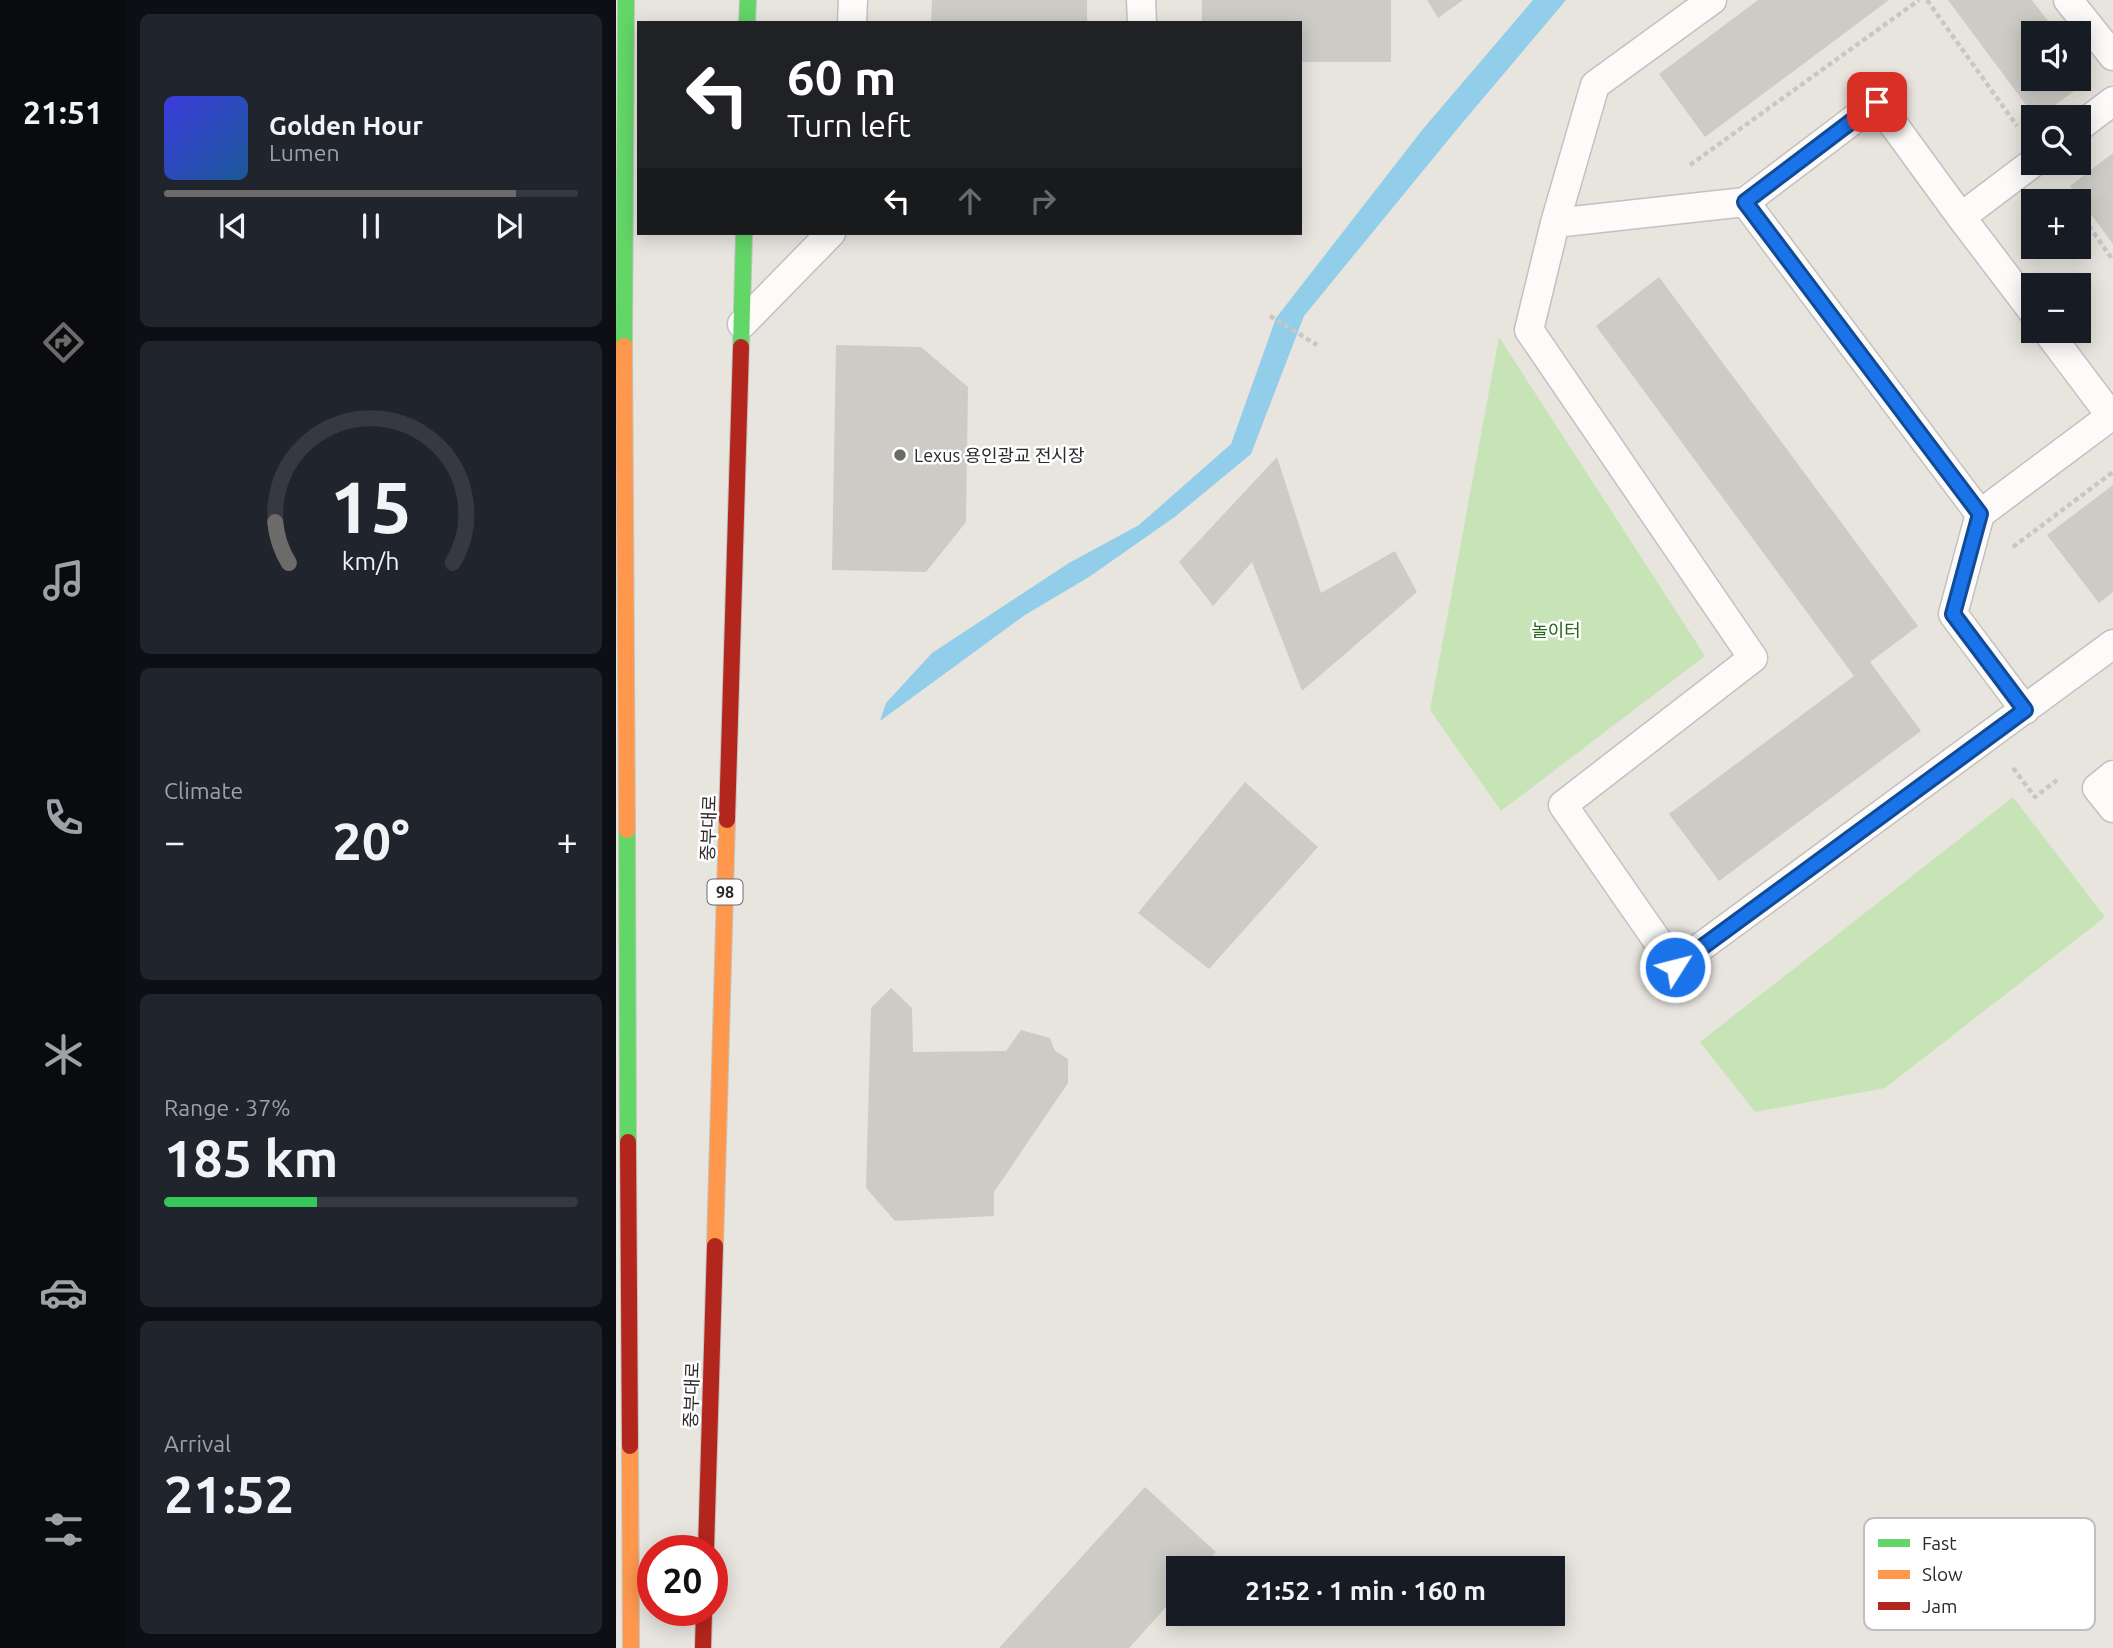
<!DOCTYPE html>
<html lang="en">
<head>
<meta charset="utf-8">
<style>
	body { margin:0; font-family:Ubuntu,"Noto Sans KR",sans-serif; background:#20242c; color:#f1f3f6; height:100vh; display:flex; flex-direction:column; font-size:26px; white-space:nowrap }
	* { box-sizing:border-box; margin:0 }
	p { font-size:23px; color:#9ea1a6 }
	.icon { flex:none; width:38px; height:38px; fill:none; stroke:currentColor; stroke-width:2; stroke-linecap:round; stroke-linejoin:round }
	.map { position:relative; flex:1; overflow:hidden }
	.side { display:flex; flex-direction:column; gap:14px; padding:14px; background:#0d0f14; width:490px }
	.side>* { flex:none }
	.hud { position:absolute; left:21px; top:21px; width:665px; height:214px; border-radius:0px; box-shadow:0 4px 18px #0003; background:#202124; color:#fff; overflow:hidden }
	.buttons { position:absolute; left:1405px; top:21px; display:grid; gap:14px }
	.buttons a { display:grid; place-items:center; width:70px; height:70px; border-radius:0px; background:#171b24; box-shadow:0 4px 18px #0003; font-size:35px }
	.speed { position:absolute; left:21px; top:1535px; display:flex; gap:14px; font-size:35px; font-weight:700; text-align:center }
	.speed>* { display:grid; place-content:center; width:91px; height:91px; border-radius:50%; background:#171b24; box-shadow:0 4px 18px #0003; line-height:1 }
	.speed .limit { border:10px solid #d22; background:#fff; color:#111 }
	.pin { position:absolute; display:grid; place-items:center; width:60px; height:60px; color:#fff; margin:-30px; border-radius:14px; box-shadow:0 4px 10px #0006 }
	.me { position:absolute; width:77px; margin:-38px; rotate:54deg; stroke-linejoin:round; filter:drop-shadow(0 0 5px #0008) }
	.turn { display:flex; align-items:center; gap:24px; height:147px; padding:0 35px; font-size:32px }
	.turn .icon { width:91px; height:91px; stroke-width:2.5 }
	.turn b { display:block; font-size:49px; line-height:60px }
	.lanes { display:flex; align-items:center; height:66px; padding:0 35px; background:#0003; justify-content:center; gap:35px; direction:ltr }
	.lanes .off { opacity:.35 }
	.big { font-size:52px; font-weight:600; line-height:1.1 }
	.side .tile { flex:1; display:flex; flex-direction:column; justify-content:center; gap:10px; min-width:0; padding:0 24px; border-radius:10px; background:#20242c }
	.side .dial { align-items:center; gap:0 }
	.dial svg { height:182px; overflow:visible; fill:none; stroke:#363941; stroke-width:7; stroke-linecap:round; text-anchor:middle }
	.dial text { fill:#f1f3f6; stroke:none }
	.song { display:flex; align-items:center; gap:21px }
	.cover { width:84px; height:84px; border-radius:10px; background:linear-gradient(135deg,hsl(240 70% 55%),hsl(210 70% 35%)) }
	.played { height:7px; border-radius:4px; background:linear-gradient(90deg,#6c6b69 85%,#363941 85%) }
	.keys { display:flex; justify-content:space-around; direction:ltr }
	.heat { display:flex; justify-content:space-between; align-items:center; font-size:38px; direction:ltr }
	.charge { height:10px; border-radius:5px; background:linear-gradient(90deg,#34c759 37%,#363941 0) }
	.trip { position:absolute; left:550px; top:1556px; width:399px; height:70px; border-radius:0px; background:#171b24; box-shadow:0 4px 18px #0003; font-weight:600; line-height:70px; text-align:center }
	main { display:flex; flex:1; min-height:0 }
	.menu { display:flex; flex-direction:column; width:126px; justify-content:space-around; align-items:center; background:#090b0e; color:#9ea1a6 }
	.menu .icon { width:49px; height:49px }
	.menu .active { color:#6c6b69 }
	.menu b { font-size:32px; color:#f1f3f6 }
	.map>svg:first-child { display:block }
	.green { fill:#c7e4b7 }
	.water { fill:#92cdea }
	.building { fill:#cdcbc6 }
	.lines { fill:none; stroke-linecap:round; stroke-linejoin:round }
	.lane-casing { stroke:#c2c1c1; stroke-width:31 }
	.fast-casing { stroke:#c4c3c1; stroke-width:18 }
	.slow-casing { stroke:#c4c3c1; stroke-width:18 }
	.jam-casing { stroke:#c4c3c1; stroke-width:18 }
	.path { stroke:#c8c7c7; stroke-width:4.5; stroke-dasharray:5 3.5; stroke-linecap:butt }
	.lane { stroke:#fcfbfa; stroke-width:28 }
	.fast { stroke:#63d668; stroke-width:16 }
	.slow { stroke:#ff974d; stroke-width:16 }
	.jam { stroke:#b3261e; stroke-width:16 }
	.route-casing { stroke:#114b97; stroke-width:18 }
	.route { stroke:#1a73e8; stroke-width:12 }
	.poi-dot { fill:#6c6b69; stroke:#fff; stroke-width:2.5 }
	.labels { text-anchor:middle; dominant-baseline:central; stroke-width:5; stroke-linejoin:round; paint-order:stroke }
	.shield { fill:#fff; stroke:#6a6a6a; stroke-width:2 }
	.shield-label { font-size:16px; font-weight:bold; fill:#2a2a2a }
	.poi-label { font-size:18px; fill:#2a2a2a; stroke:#fff; text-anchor:start }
	.park-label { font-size:18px; fill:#246719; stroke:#fff }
	.street-label { font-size:18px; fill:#2a2a2a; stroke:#fff }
	.key { fill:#fff; stroke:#bfbfbf; stroke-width:2 }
	.key-label { font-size:19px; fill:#2a2a2a }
</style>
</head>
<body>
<main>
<nav class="menu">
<b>21:51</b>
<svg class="icon active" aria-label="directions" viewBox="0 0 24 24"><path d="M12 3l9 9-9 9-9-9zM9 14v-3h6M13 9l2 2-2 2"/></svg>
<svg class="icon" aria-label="music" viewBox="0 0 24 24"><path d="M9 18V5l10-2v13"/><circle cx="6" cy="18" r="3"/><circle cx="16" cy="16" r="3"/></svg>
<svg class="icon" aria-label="phone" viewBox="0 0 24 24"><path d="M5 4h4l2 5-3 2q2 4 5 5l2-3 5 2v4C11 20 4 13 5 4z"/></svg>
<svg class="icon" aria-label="climate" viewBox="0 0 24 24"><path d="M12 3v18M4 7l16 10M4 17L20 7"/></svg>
<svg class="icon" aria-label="car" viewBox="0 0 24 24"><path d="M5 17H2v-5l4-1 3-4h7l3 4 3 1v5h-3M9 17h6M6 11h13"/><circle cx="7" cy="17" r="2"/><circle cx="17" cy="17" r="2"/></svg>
<svg class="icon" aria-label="filters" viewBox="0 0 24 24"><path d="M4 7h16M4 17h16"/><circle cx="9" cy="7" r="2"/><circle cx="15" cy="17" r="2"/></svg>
</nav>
<section class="side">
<div class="tile">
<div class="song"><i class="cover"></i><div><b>Golden Hour</b><p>Lumen</p></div></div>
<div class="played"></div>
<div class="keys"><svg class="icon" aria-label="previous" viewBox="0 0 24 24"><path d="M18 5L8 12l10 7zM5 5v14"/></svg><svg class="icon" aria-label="pause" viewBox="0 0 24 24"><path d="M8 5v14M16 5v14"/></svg><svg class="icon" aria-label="next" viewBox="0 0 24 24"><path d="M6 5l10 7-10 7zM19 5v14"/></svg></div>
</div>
<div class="tile dial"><svg viewBox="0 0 100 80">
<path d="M14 69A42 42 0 1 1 86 69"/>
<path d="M14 69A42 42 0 0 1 8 51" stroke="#6c6b69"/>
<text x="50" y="56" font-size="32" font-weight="700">15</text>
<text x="50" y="72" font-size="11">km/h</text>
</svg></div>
<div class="tile"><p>Climate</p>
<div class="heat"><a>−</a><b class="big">20°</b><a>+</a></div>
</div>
<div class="tile"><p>Range · 37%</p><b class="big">185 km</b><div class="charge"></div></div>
<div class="tile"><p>Arrival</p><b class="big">21:52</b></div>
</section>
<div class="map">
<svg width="1497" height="1648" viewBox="0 0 1497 1648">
	<rect width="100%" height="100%" fill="#e8e5df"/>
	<path class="green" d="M 883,337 L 1089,656 L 885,811 L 814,710 Z
		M 1397,797 L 1489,917 L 1269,1088 L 1139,1112 L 1084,1042 Z"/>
	<path class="water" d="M 917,0 L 950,0 L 842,128 L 688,316 L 635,454 L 560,516 L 473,577 L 409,615 L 264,721 L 270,703 L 316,653 L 453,563 L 523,525 L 615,444 L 660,318 L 807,129 Z"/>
	<path class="building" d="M 316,0 L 471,0 L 471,23 L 315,23 Z
		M 586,0 L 775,0 L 775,62 L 684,62 L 684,23 L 586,23 Z
		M 811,0 L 847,0 L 822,18 Z
		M 1142,0 L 1273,0 L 1089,137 L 1043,74 Z
		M 1332,0 L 1416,0 L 1441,33 L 1418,33 L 1418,79 L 1463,79 L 1463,63 L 1474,79 L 1423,117 L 1419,117 Z
		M 1497,153 L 1497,244 L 1454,186 Z
		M 1043,277 L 1302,626 L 1254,662 L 1305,731 L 1103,881 L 1053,814 L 1238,676 L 980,326 Z
		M 220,345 L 305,347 L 352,387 L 350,522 L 310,572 L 216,570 Z
		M 661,457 L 705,593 L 779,551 L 801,592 L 686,691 L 636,562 L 597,606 L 563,562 Z
		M 1497,485 L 1497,592 L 1483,603 L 1431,535 Z
		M 629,782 L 702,847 L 593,969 L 522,913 Z
		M 275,988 L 296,1008 L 297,1052 L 390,1051 L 405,1030 L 434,1038 L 439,1051 L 452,1059 L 452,1083 L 378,1192 L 378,1216 L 279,1221 L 250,1188 L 255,1008 Z
		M 529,1487 L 600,1552 L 585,1568 L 562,1568 L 562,1594 L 513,1648 L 383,1648 Z"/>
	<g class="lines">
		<g class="lane-casing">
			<path id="lane" d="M 525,0 L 526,23
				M 1096,0 L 979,85 L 939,223 L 913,330 L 1137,658 L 947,805 L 1059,966 L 1497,644
				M 1452,0 L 1497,56
				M 236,23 L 237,0
				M 1463,127 L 1497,101
				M 1129,202 L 1261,102 L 1345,217 L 1418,162
				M 1345,217 L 1418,313
				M 939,223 L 1129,202 L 1364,514 L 1337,614 L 1409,710
				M 126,324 L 215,233
				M 1364,514 L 1495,416 L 1431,331
				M 1497,775 L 1481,788 L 1497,808"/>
		</g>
		<g class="fast-casing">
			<path id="fast" d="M 131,23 L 132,0
				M 8,346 L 10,0
				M 125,347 L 128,233
				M 11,830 L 12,1142"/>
		</g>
		<g class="slow-casing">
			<path id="slow" d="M 8,346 L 11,830
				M 99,1246 L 111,820
				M 14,1446 L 15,1648"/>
		</g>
		<g class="jam-casing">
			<path id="jam" d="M 111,820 L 125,347
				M 12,1142 L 14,1446
				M 90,1550 L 99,1246
				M 87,1648 L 88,1610"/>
		</g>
		<path class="path" d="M 1311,0 L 1401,126
			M 1074,165 L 1303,0
			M 1448,191 L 1455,201
			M 1463,212 L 1497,260
			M 654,316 L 701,345
			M 1397,547 L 1497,472
			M 1397,768 L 1419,797 L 1441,780"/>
		<use href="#lane" class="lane"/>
		<use href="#fast" class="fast"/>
		<use href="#slow" class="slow"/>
		<use href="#jam" class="jam"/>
	</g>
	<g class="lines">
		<g class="route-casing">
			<path id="route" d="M 1059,967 L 1409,710 L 1337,614 L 1364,514 L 1129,202 L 1261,102"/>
		</g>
		<use href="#route" class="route"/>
	</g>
	<circle class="poi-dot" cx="284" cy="455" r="7"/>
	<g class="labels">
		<rect class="shield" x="91.5" y="879.5" width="35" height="25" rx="5"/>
		<g class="shield-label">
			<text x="109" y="892">98</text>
		</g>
		<g class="poi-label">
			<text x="298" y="455">Lexus 용인광교 전시장</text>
		</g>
		<g class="park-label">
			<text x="940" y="630">놀이터</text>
		</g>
		<g class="street-label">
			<text transform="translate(92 828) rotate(-88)">중부대로</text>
			<text transform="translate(75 1395) rotate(-88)">중부대로</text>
		</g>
	</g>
	<rect x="1248" y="1518" width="231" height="112" rx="10" class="key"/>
	<rect x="1262" y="1539" width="32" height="8" fill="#63d668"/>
	<rect x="1262" y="1570" width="32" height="9" fill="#ff974d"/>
	<rect x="1262" y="1602" width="32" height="8" fill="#b3261e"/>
	<g class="key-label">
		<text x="1306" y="1550">Fast</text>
		<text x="1306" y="1581">Slow</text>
		<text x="1306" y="1613">Jam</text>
	</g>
</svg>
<div class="buttons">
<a><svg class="icon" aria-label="sound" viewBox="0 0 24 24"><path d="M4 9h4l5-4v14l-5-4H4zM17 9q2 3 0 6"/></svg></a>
<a><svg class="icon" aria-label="search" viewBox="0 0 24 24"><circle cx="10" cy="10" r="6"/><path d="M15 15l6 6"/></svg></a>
<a>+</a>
<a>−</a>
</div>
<div class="speed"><div class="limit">20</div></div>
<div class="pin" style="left:1261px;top:102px;background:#d93025"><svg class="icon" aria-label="arrive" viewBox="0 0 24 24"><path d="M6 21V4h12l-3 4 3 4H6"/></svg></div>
<svg class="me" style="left:1059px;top:967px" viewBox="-20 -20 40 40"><circle r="17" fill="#1a73e8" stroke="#fff" stroke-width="3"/><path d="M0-11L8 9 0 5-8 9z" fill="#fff"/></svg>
<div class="trip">21:52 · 1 min · 160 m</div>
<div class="hud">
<div class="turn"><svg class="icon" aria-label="left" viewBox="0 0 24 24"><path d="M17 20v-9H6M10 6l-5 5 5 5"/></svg><div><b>60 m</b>Turn left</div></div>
<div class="lanes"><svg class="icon" aria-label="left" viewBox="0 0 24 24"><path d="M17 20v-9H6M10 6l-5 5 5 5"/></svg><svg class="icon off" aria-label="ahead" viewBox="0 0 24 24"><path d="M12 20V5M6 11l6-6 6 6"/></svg><svg class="icon off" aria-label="right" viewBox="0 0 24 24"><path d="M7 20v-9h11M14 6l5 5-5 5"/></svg></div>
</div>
</div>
</main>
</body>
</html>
